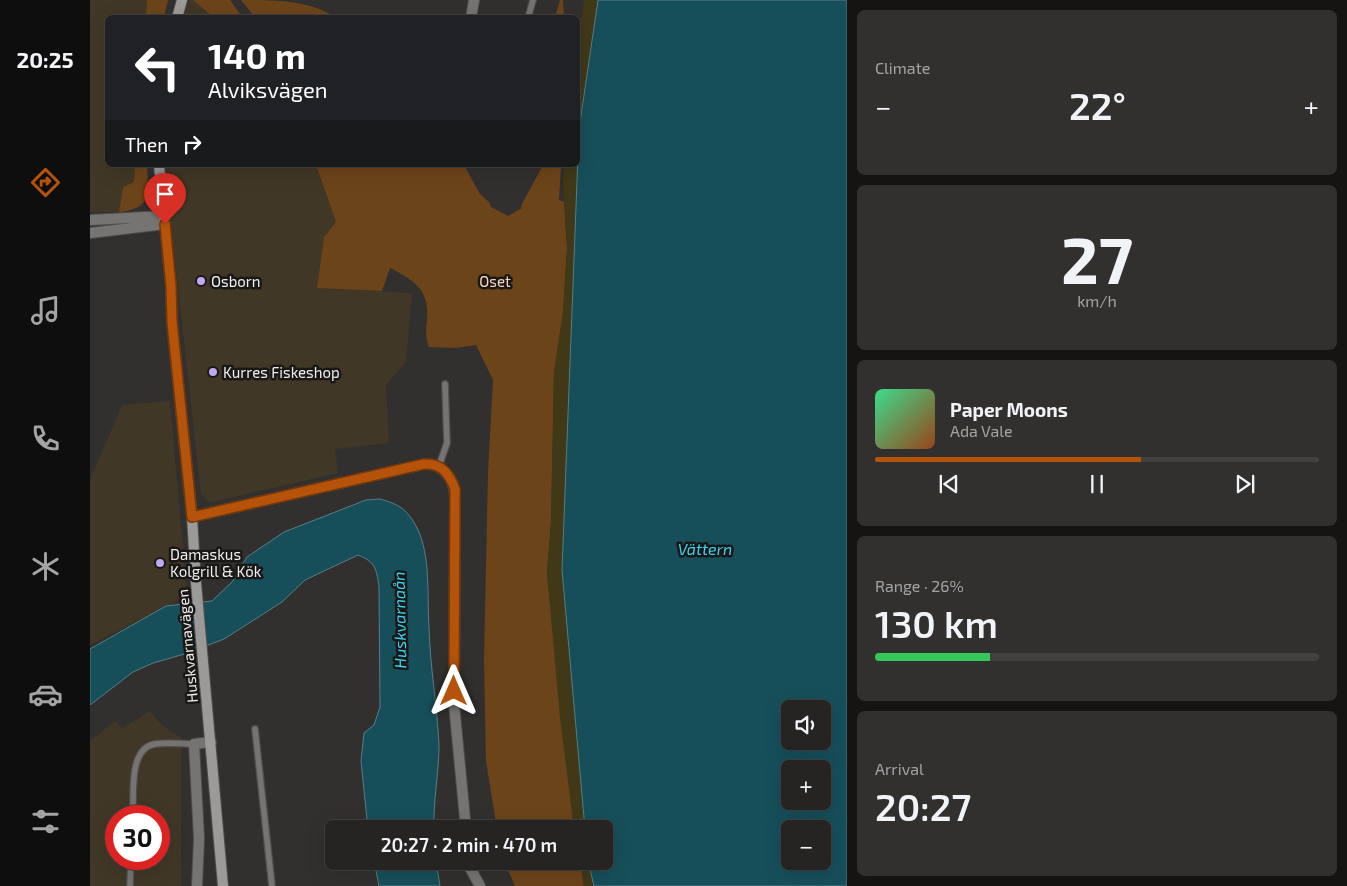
<!DOCTYPE html>
<html lang="en">
<head>
<meta charset="utf-8">
<style>
	body { margin:0; font-family:"Exo 2",sans-serif; background:#32302f; color:#f1f3f6; height:100vh; display:flex; flex-direction:column; font-size:19px; white-space:nowrap }
	* { box-sizing:border-box; margin:0 }
	p { font-size:16px; color:#a4a4a5 }
	.icon { flex:none; width:28px; height:28px; fill:none; stroke:currentColor; stroke-width:2; stroke-linecap:round; stroke-linejoin:round }
	.map { position:relative; flex:1; overflow:hidden }
	.panel { display:flex; flex-direction:column; gap:10px; padding:10px; background:#151413; width:500px }
	.panel>* { flex:none }
	.banner { position:absolute; left:15px; top:15px; width:475px; height:152px; border-radius:8px; box-shadow:0 5px 20px #0002,0 0 0 1px #424140; background:#202124; color:#fff; overflow:hidden }
	.tools { position:absolute; left:691px; top:700px; display:grid; gap:10px }
	.tools a { display:grid; place-items:center; width:50px; height:50px; border-radius:8px; background:#262422; box-shadow:0 5px 20px #0002,0 0 0 1px #424140; font-size:25px }
	.speed { position:absolute; left:15px; top:805px; display:flex; gap:10px; font-size:25px; font-weight:700; text-align:center }
	.speed>* { display:grid; place-content:center; width:65px; height:65px; border-radius:50%; background:#262422; box-shadow:0 5px 20px #0002,0 0 0 1px #424140; line-height:1 }
	.speed .limit { border:8px solid #d22; background:#fff; color:#111 }
	.pin { position:absolute; display:grid; place-items:center; width:42px; height:42px; color:#fff; margin:-51px -21px; border-radius:50% 50% 50% 0; rotate:-45deg; box-shadow:0 0 5px #0007 }
	.pin .icon { rotate:45deg }
	.me { position:absolute; width:55px; margin:-28px; rotate:0deg; stroke-linejoin:round; filter:drop-shadow(0 0 4px #0008) }
	.turn { display:flex; align-items:center; gap:18px; height:105px; padding:0 20px; font-size:22px }
	.turn .icon { width:65px; height:65px; stroke-width:2.5 }
	.turn b { display:block; font-size:35px; line-height:42px }
	.then { display:flex; align-items:center; height:48px; padding:0 20px; background:#0003; gap:10px; font-size:19px }
	.big { font-size:38px; font-weight:600; line-height:1.1 }
	.panel .widget { flex:1; display:flex; flex-direction:column; justify-content:center; gap:8px; min-width:0; padding:0 18px; border-radius:8px; background:#32302f }
	.panel .dial { align-items:center; gap:0 }
	.dial b { font-size:65px; line-height:1 }
	.song { display:flex; align-items:center; gap:15px }
	.cover { width:60px; height:60px; border-radius:8px; background:linear-gradient(135deg,hsl(150 70% 55%),hsl(20 70% 35%)) }
	.played { height:5px; border-radius:2px; background:linear-gradient(90deg,#b45309 60%,#424140 60%) }
	.keys { display:flex; justify-content:space-around; direction:ltr }
	.heat { display:flex; justify-content:space-between; align-items:center; font-size:28px; direction:ltr }
	.charge { height:8px; border-radius:4px; background:linear-gradient(90deg,#34c759 26%,#424140 0) }
	.trip { position:absolute; left:235px; top:820px; width:288px; height:50px; border-radius:8px; background:#262422; box-shadow:0 5px 20px #0002,0 0 0 1px #424140; font-weight:600; line-height:50px; text-align:center }
	main { display:flex; flex:1; min-height:0 }
	.dock { display:flex; flex-direction:column; width:90px; justify-content:space-around; align-items:center; background:#0f0e0e; color:#a4a4a5 }
	.dock .icon { width:35px; height:35px }
	.dock .current { color:#b45309 }
	.dock b { font-size:22px; color:#f1f3f6 }
	.map>svg:first-child { display:block }
	.industrial { fill:#403726; fill-rule:evenodd }
	.green { fill:#6c441a }
	.sand { fill:#403817 }
	.water { fill:#164f5a; stroke:#577e86; fill-rule:evenodd }
	.lines { fill:none; stroke-linecap:round; stroke-linejoin:round }
	.lane-casing { stroke:#504e4c; stroke-width:8 }
	.street-casing { stroke:#504e4c; stroke-width:12 }
	.secondary-casing { stroke:#504e4c; stroke-width:12 }
	.lane { stroke:#757473; stroke-width:5.5 }
	.street { stroke:#757473; stroke-width:10 }
	.secondary { stroke:#9c9a98; stroke-width:10 }
	.route-casing { stroke:#753606; stroke-width:12 }
	.route { stroke:#b45309; stroke-width:9 }
	.poi-dot { fill:#c1a8f3; stroke:#191817; stroke-width:2 }
	.labels { text-anchor:middle; dominant-baseline:central; stroke-width:5; stroke-linejoin:round; paint-order:stroke }
	.poi-label { font-size:15px; fill:#efedec; stroke:#191817; text-anchor:start }
	.park-label { font-size:15px; fill:#f7d7bb; stroke:#191817 }
	.street-label { font-size:15px; fill:#efedec; stroke:#191817 }
	.water-label { font-size:16px; font-style:italic; fill:#38d5f2; stroke:#191817 }
</style>
</head>
<body>
<main>
<nav class="dock">
<b>20:25</b>
<svg class="icon current" aria-label="directions" viewBox="0 0 24 24"><path d="M12 3l9 9-9 9-9-9zM9 14v-3h6M13 9l2 2-2 2"/></svg>
<svg class="icon" aria-label="music" viewBox="0 0 24 24"><path d="M9 18V5l10-2v13"/><circle cx="6" cy="18" r="3"/><circle cx="16" cy="16" r="3"/></svg>
<svg class="icon" aria-label="phone" viewBox="0 0 24 24"><path d="M5 4h4l2 5-3 2q2 4 5 5l2-3 5 2v4C11 20 4 13 5 4z"/></svg>
<svg class="icon" aria-label="climate" viewBox="0 0 24 24"><path d="M12 3v18M4 7l16 10M4 17L20 7"/></svg>
<svg class="icon" aria-label="car" viewBox="0 0 24 24"><path d="M5 17H2v-5l4-1 3-4h7l3 4 3 1v5h-3M9 17h6M6 11h13"/><circle cx="7" cy="17" r="2"/><circle cx="17" cy="17" r="2"/></svg>
<svg class="icon" aria-label="filters" viewBox="0 0 24 24"><path d="M4 7h16M4 17h16"/><circle cx="9" cy="7" r="2"/><circle cx="15" cy="17" r="2"/></svg>
</nav>
<div class="map">
<svg width="757" height="886" viewBox="0 0 757 886">
	<rect width="100%" height="100%" fill="#32302e"/>
	<path class="industrial" d="M 0,0 L 57,0 L 56,17 L 18,18 L 18,165 L 45,165 L 44,182 L 33,187 L 29,212 L 0,212 Z
		M 99,0 L 103,0 L 123,17 L 94,17 Z
		M 76,165 L 226,165 L 246,222 L 234,237 L 227,288 L 322,293 L 316,362 L 296,385 L 299,443 L 245,449 L 248,473 L 122,502 L 118,501 L 111,494 L 77,188 Z
		M 80,401 L 97,596 L 0,645 L 0,480 L 32,405 Z
		M 60,711 L 68,721 L 82,733 L 91,737 L 91,886 L 0,886 L 0,741 L 25,721 L 32,728 ZM 26,816 L 69,816 L 69,859 L 26,859 Z"/>
	<path class="green" d="M 57,0 L 78,0 L 74,17 L 56,17 Z
		M 103,0 L 140,0 L 152,17 L 123,17 Z
		M 151,0 C 184,0 219,0 245,17 L 165,17 Z
		M 470,0 L 473,0 L 474,17 L 465,17 Z
		M 45,165 L 57,165 C 58,193 64,208 29,212 L 33,187 L 44,182 Z
		M 226,165 L 374,165 L 390,194 L 399,202 L 401,207 L 418,216 L 432,208 L 431,206 L 453,165 L 471,165 L 469,200 L 474,202 L 477,249 L 473,313 L 464,373 L 461,523 L 457,573 L 484,829 L 407,829 L 396,761 L 394,660 L 398,473 L 403,380 L 386,345 L 365,348 L 339,347 C 335,335 336,332 337,320 C 340,290 324,280 300,268 L 292,291 L 227,288 L 234,237 L 246,222 Z
		M 414,861 L 490,861 L 494,886 L 425,886 Z"/>
	<path class="sand" d="M 494,0 L 508,0 L 489,129 L 472,570 L 495,829 L 484,829 L 470,718 L 457,573 L 461,523 L 464,373 L 473,313 L 477,249 L 473,183 L 474,165 L 488,165 L 488,45 Z
		M 490,861 L 498,861 L 504,886 L 494,886 Z"/>
	<path class="water" d="M 508,0 L 757,0 L 757,886 L 504,886 L 498,861 L 514,861 L 514,829 L 495,829 L 472,570 L 489,129 ZM 700,709 L 732,709 L 732,741 L 700,741 ZM 700,769 L 732,769 L 732,801 L 700,801 ZM 700,829 L 732,829 L 732,861 L 700,861 Z
		M 290,499 C 309,504 318,510 327,528 C 341,555 337,597 339,627 C 340,666 347,705 349,745 C 349,773 343,801 344,829 L 278,829 L 271,761 L 274,733 L 284,725 L 290,707 L 289,586 C 286,569 286,562 268,555 L 215,580 L 192,602 L 134,639 L 98,653 L 63,663 L 43,672 L 0,705 L 0,649 L 76,606 L 122,601 L 142,582 L 157,557 L 194,532 L 276,500 Z
		M 284,861 L 346,861 L 350,886 L 289,886 Z"/>
	<g class="lines">
		<g class="lane-casing">
			<path id="lane" d="M 438,18 L 443,0
				M 349,466 L 357,443 L 355,384
				M 165,729 L 182,886
				M 43,816 C 44,796 38,748 65,744 C 77,742 92,744 104,744
				M 40,886 L 41,859"/>
		</g>
		<g class="street-casing">
			<path id="street" d="M 381,18 L 384,0
				M 0,220 L 74,216
				M 0,233 L 75,224
				M 102,517 L 334,464 C 353,463 364,478 365,496 L 364,704 L 376,829
				M 379,861 L 379,866 L 390,886
				M 107,886 L 109,838 L 104,744 L 121,742"/>
		</g>
		<g class="secondary-casing">
			<path id="secondary" d="M 87,18 L 92,0
				M 69,165 L 81,286 L 82,322 L 102,517 L 106,583 L 133,886"/>
		</g>
		<use href="#lane" class="lane"/>
		<use href="#street" class="street"/>
		<use href="#secondary" class="secondary"/>
	</g>
	<g class="lines">
		<g class="route-casing">
			<path id="route" d="M 75,224 L 81,286 L 82,322 L 102,517 L 334,464 C 351,463 359,473 365,489 L 364,691"/>
		</g>
		<use href="#route" class="route"/>
	</g>
	<g class="poi-dot">
		<circle cx="111" cy="281" r="5"/>
		<circle cx="123" cy="372" r="5"/>
		<circle cx="70" cy="563" r="5"/>
	</g>
	<g class="labels">
		<g class="poi-label">
			<text x="121" y="281">Osborn</text>
			<text x="133" y="372">Kurres Fiskeshop</text>
			<text x="80" y="554">Damaskus<tspan x="80" dy="17">Kolgrill &amp; Kök</tspan></text>
		</g>
		<g class="park-label">
			<text x="405" y="281">Oset</text>
		</g>
		<g class="street-label">
			<text transform="translate(97 646) rotate(-95)">Huskvarnavägen</text>
		</g>
		<g class="water-label">
			<text x="615" y="548">Vättern</text>
			<text transform="translate(309 620) rotate(-91)">Huskvarnaån</text>
		</g>
	</g>
</svg>
<div class="tools">
<a><svg class="icon" aria-label="sound" viewBox="0 0 24 24"><path d="M4 9h4l5-4v14l-5-4H4zM17 9q2 3 0 6"/></svg></a>
<a>+</a>
<a>−</a>
</div>
<div class="speed"><div class="limit">30</div></div>
<div class="pin" style="left:75px;top:224px;background:#d93025"><svg class="icon" aria-label="arrive" viewBox="0 0 24 24"><path d="M6 21V4h12l-3 4 3 4H6"/></svg></div>
<svg class="me" style="left:364px;top:691px" viewBox="-20 -20 40 40"><path d="M0-17L14 15 0 8-14 15z" fill="#b45309" stroke="#fff" stroke-width="4"/></svg>
<div class="trip">20:27 · 2 min · 470 m</div>
<div class="banner">
<div class="turn"><svg class="icon" aria-label="left" viewBox="0 0 24 24"><path d="M17 20v-9H6M10 6l-5 5 5 5"/></svg><div><b>140 m</b>Alviksvägen</div></div>
<div class="then">Then<svg class="icon" aria-label="right" viewBox="0 0 24 24"><path d="M7 20v-9h11M14 6l5 5-5 5"/></svg></div>
</div>
</div>
<section class="panel">
<div class="widget"><p>Climate</p>
<div class="heat"><a>−</a><b class="big">22°</b><a>+</a></div>
</div>
<div class="widget dial"><b>27</b><p>km/h</p></div>
<div class="widget">
<div class="song"><i class="cover"></i><div><b>Paper Moons</b><p>Ada Vale</p></div></div>
<div class="played"></div>
<div class="keys"><svg class="icon" aria-label="previous" viewBox="0 0 24 24"><path d="M18 5L8 12l10 7zM5 5v14"/></svg><svg class="icon" aria-label="pause" viewBox="0 0 24 24"><path d="M8 5v14M16 5v14"/></svg><svg class="icon" aria-label="next" viewBox="0 0 24 24"><path d="M6 5l10 7-10 7zM19 5v14"/></svg></div>
</div>
<div class="widget"><p>Range · 26%</p><b class="big">130 km</b><div class="charge"></div></div>
<div class="widget"><p>Arrival</p><b class="big">20:27</b></div>
</section>
</main>
</body>
</html>
